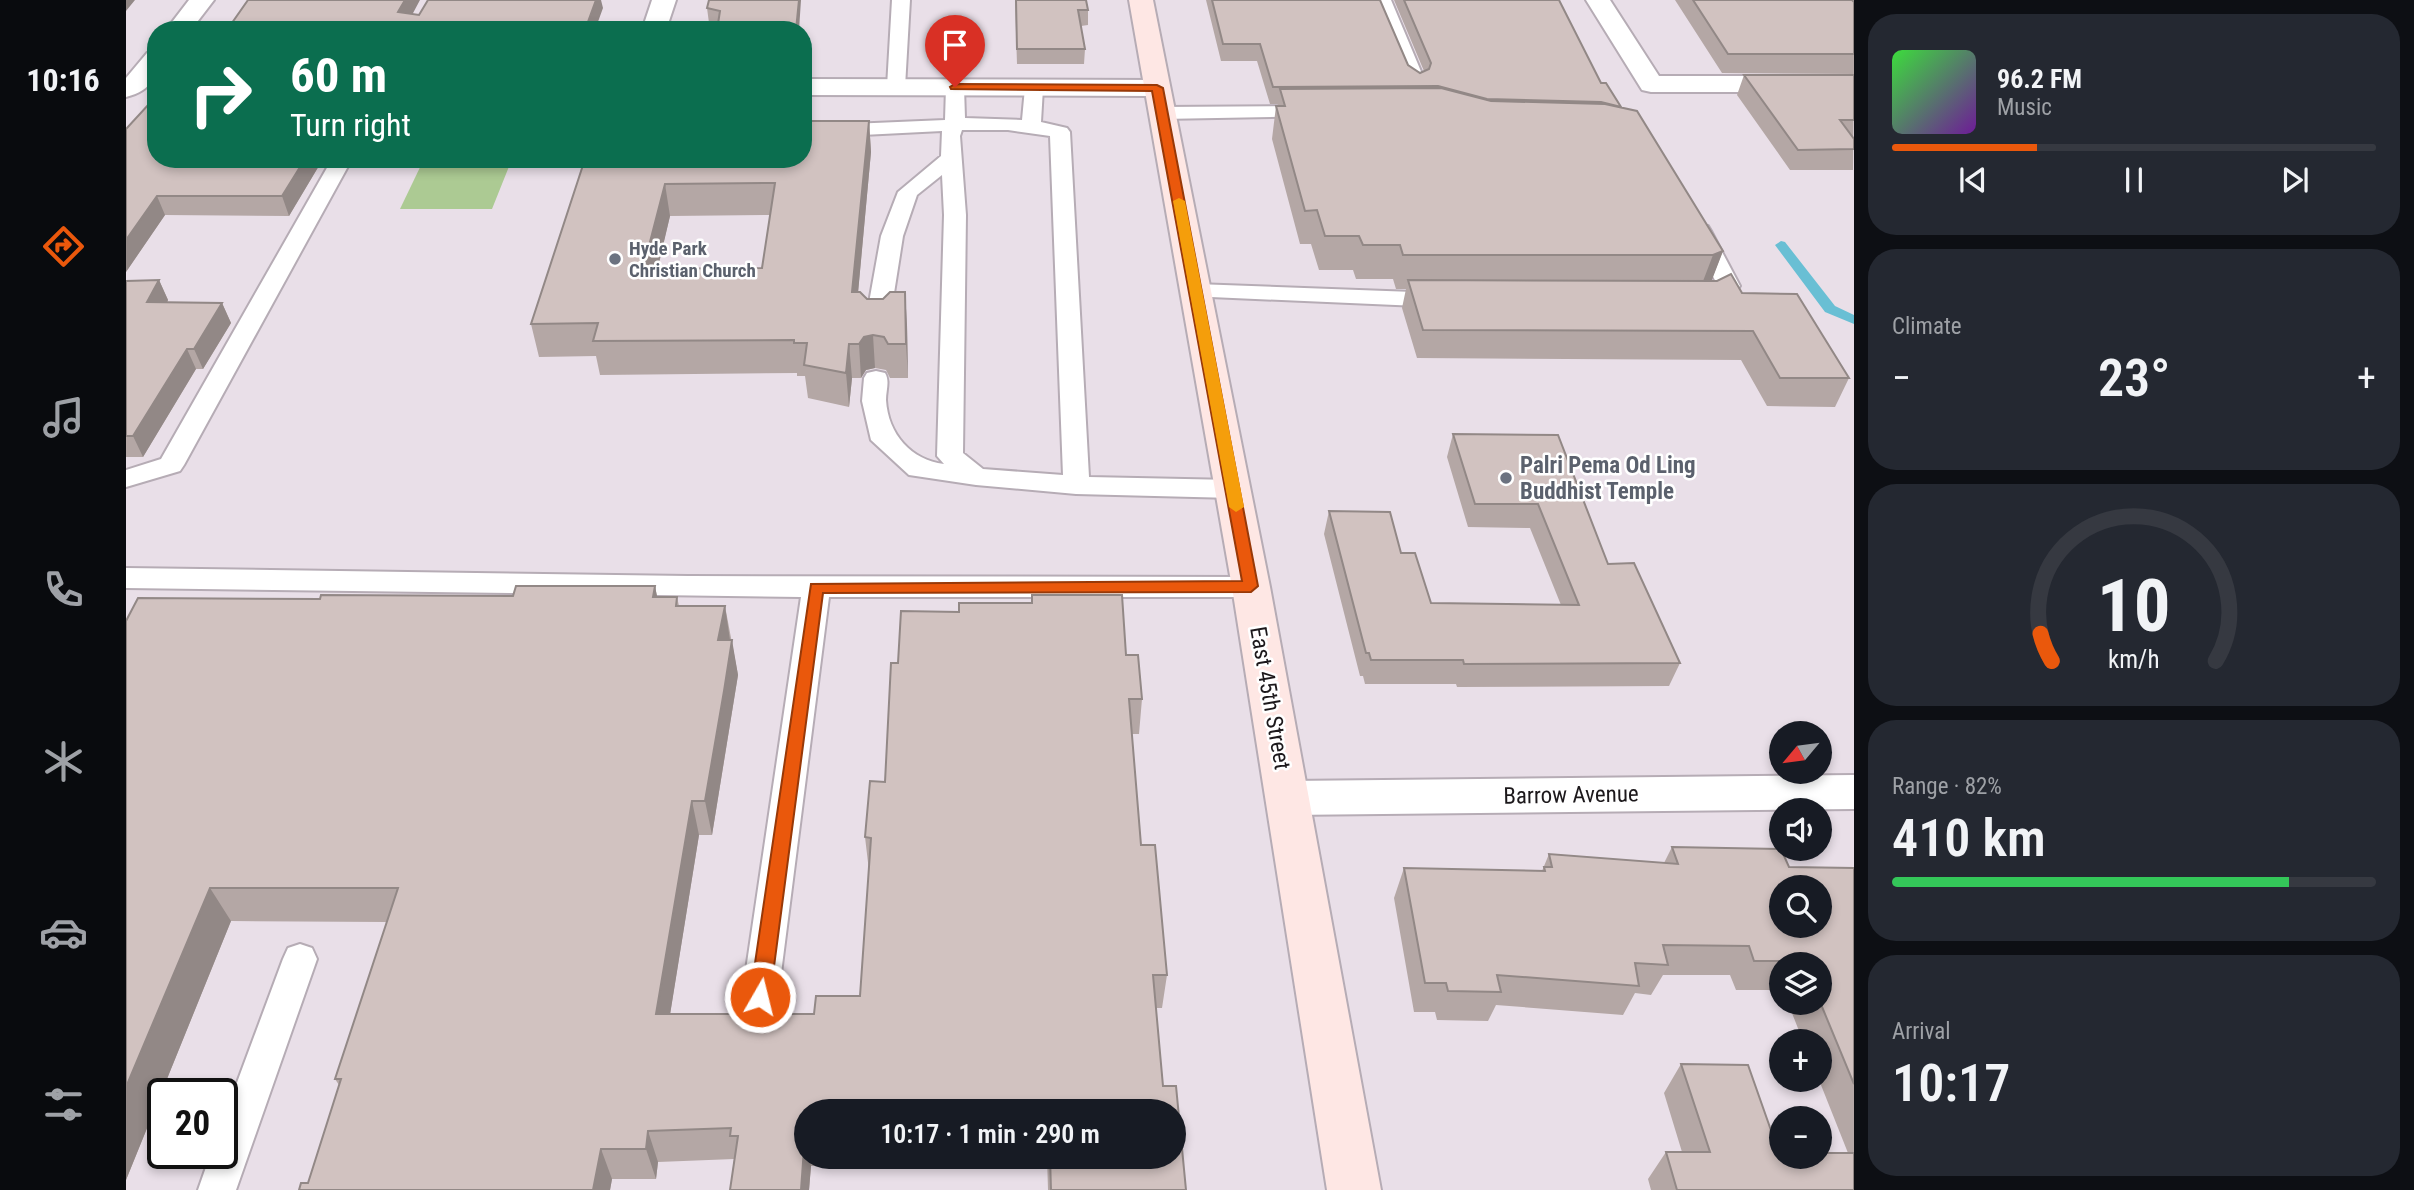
<!DOCTYPE html>
<html lang="en">
<head>
<meta charset="utf-8">
<style>
	body { margin:0; font-family:"Roboto Condensed",sans-serif; background:#242831; color:#f1f3f6; height:100vh; display:flex; flex-direction:column; font-size:26px; white-space:nowrap }
	* { box-sizing:border-box; margin:0 }
	p { font-size:23px; color:#9ea1a6 }
	.icon { flex:none; width:38px; height:38px; fill:none; stroke:currentColor; stroke-width:2; stroke-linecap:round; stroke-linejoin:round }
	.map { position:relative; flex:1; overflow:hidden }
	.drawer { display:flex; flex-direction:column; gap:14px; padding:14px; background:#0d0f14; width:560px }
	.drawer>* { flex:none }
	.top-card { position:absolute; left:21px; top:21px; width:665px; height:147px; border-radius:28px; box-shadow:0 4px 10px #0003; background:#0b6e4f; color:#fff; overflow:hidden }
	.needle { width:46px; rotate:241deg }
	.tools { position:absolute; left:1643px; top:721px; display:grid; gap:14px }
	.tools a { display:grid; place-items:center; width:63px; height:63px; border-radius:50%; background:#171b24; box-shadow:0 4px 10px #0003; font-size:35px }
	.speed { position:absolute; left:21px; top:1078px; display:flex; gap:14px; font-size:35px; font-weight:700; text-align:center }
	.speed>* { display:grid; place-content:center; width:91px; height:91px; border-radius:50%; background:#171b24; box-shadow:0 4px 10px #0003; line-height:1 }
	.speed .limit { border:4px solid #111; border-radius:10px; background:#fff; color:#111 }
	.pin { position:absolute; display:grid; place-items:center; width:60px; height:60px; color:#fff; margin:-72px -30px; border-radius:50% 50% 50% 0; rotate:-45deg; box-shadow:0 0 7px #0007 }
	.pin .icon { rotate:45deg }
	.me { position:absolute; width:77px; margin:-38px; rotate:8deg; stroke-linejoin:round; filter:drop-shadow(0 0 5px #0008) }
	.turn { display:flex; align-items:center; gap:24px; height:147px; padding:0 28px; font-size:32px }
	.turn .icon { width:91px; height:91px; stroke-width:2.5 }
	.turn b { display:block; font-size:49px; line-height:60px }
	.big { font-size:52px; font-weight:600; line-height:1.1 }
	.drawer .widget { flex:1; display:flex; flex-direction:column; justify-content:center; gap:10px; min-width:0; padding:0 24px; border-radius:28px; background:#242831 }
	.drawer .dial { align-items:center; gap:0 }
	.dial svg { height:182px; overflow:visible; fill:none; stroke:#363941; stroke-width:7; stroke-linecap:round; text-anchor:middle }
	.dial text { fill:#f1f3f6; stroke:none }
	.song { display:flex; align-items:center; gap:21px }
	.cover { width:84px; height:84px; border-radius:10px; background:linear-gradient(135deg,hsl(120 70% 55%),hsl(280 70% 35%)) }
	.played { height:7px; border-radius:4px; background:linear-gradient(90deg,#ea580c 30%,#363941 30%) }
	.keys { display:flex; justify-content:space-around; direction:ltr }
	.heat { display:flex; justify-content:space-between; align-items:center; font-size:38px; direction:ltr }
	.charge { height:10px; border-radius:5px; background:linear-gradient(90deg,#34c759 82%,#363941 0) }
	.trip { position:absolute; left:668px; top:1099px; width:392px; height:70px; border-radius:35px; background:#171b24; box-shadow:0 4px 10px #0003; font-weight:600; line-height:70px; text-align:center }
	main { display:flex; flex:1; min-height:0 }
	.tabs { display:flex; flex-direction:column; width:126px; justify-content:space-around; align-items:center; background:#090b0e; color:#9ea1a6 }
	.tabs .icon { width:49px; height:49px }
	.tabs .selected { color:#ea580c }
	.tabs b { font-size:32px; color:#f1f3f6 }
	.map>svg:first-child { display:block }
	.green { fill:#acca93 }
	.lines { fill:none; stroke-linecap:round; stroke-linejoin:round }
	.stream { fill:#69bfd4; fill-rule:evenodd }
	.service-casing { stroke:#b6acb5; stroke-width:4 }
	.minor-casing { stroke:#b6acb5; stroke-width:4 }
	.secondary-casing { stroke:#b6acb5; stroke-width:4 }
	.service { fill:#fff; fill-rule:evenodd }
	.minor { fill:#fff; fill-rule:evenodd }
	.secondary { fill:#fee7e4; fill-rule:evenodd }
	.wall { fill:#b4a7a5; fill-rule:evenodd }
	.shaded-wall { fill:#928886 }
	.building { fill:#d1c2c0; stroke:#928886; stroke-width:2; fill-rule:evenodd }
	.route { fill:#ea580c; stroke:#983908; stroke-width:2 }
	.slow { fill:#f59e0b }
	.worship-dot { fill:#6b7280; stroke:#fff; stroke-width:2.5 }
	.labels { text-anchor:middle; dominant-baseline:central; stroke-width:5; stroke-linejoin:round; paint-order:stroke }
	.far-worship-label { font-size:19px; font-weight:bold; fill:#5b616d; stroke:#fff; text-anchor:start }
	.worship-label { font-size:23px; font-weight:bold; fill:#5b616d; stroke:#fff; text-anchor:start }
	.street-label { font-size:23px; fill:#1c181b; stroke:#fff }
</style>
</head>
<body>
<main>
<nav class="tabs">
<b>10:16</b>
<svg class="icon selected" aria-label="directions" viewBox="0 0 24 24"><path d="M12 3l9 9-9 9-9-9zM9 14v-3h6M13 9l2 2-2 2"/></svg>
<svg class="icon" aria-label="music" viewBox="0 0 24 24"><path d="M9 18V5l10-2v13"/><circle cx="6" cy="18" r="3"/><circle cx="16" cy="16" r="3"/></svg>
<svg class="icon" aria-label="phone" viewBox="0 0 24 24"><path d="M5 4h4l2 5-3 2q2 4 5 5l2-3 5 2v4C11 20 4 13 5 4z"/></svg>
<svg class="icon" aria-label="climate" viewBox="0 0 24 24"><path d="M12 3v18M4 7l16 10M4 17L20 7"/></svg>
<svg class="icon" aria-label="car" viewBox="0 0 24 24"><path d="M5 17H2v-5l4-1 3-4h7l3 4 3 1v5h-3M9 17h6M6 11h13"/><circle cx="7" cy="17" r="2"/><circle cx="17" cy="17" r="2"/></svg>
<svg class="icon" aria-label="filters" viewBox="0 0 24 24"><path d="M4 7h16M4 17h16"/><circle cx="9" cy="7" r="2"/><circle cx="15" cy="17" r="2"/></svg>
</nav>
<div class="map">
<svg width="1728" height="1190" viewBox="0 0 1728 1190">
	<rect width="100%" height="100%" fill="#e9dfe8"/>
	<path class="green" d="M 298,159 L 386,159 L 366,209 L 274,209 Z"/>
	<g class="lines">
		<path class="stream" d="M 1655,241 L 1659,242 L 1709,306 L 1728,315 L 1728,324 L 1699,312 L 1649,245 Z"/>
		<g class="service-casing">
			<path id="service" d="M 766,0 L 784,0 L 779,87 L 770,93 L 761,87 Z
				M 1247,0 L 1265,0 L 1299,81 L 1297,85 L 1290,87 L 1281,81 Z
				M 829,81 L 838,87 L 839,118 L 896,120 L 899,88 L 908,82 L 915,84 L 917,88 L 915,122 L 941,128 L 944,132 L 963,477 L 1107,480 L 1116,483 L 1120,489 L 1116,495 L 1107,498 L 950,494 L 850,485 L 783,475 L 745,440 L 736,401 L 738,378 L 741,373 L 750,371 L 759,373 C 764,381 760,390 760,400 C 762,434 785,460 818,464 L 811,456 L 818,215 L 816,175 L 791,195 L 777,236 L 763,325 L 759,330 L 743,330 L 739,325 L 755,236 L 772,192 L 815,156 L 816,131 L 677,138 L 677,126 L 819,120 L 820,87 ZM 836,130 L 882,130 L 924,136 L 937,475 L 857,469 L 837,453 L 840,215 L 834,136 Z
				M 1188,106 L 1195,108 L 1198,112 L 1195,116 L 1036,119 L 1026,113 L 1036,107 Z
				M 206,159 L 226,159 L 58,465 L 54,471 L 0,487 L 0,470 L 35,459 Z
				M 1574,225 L 1582,226 L 1585,231 L 1614,286 C 1606,298 1586,307 1572,304 L 1569,299 L 1591,284 L 1563,231 L 1566,226 Z
				M 1070,284 L 1315,293 L 1323,295 L 1326,300 L 1323,305 L 1315,307 L 1062,296 L 1059,291 L 1062,286 Z
				M 0,568 L 562,576 L 1125,577 L 1135,580 L 1139,587 L 1135,594 L 1125,597 L 703,597 L 652,997 L 646,1008 L 634,1013 L 622,1008 L 616,997 L 675,597 L 0,588 Z
				M 174,944 L 186,948 L 191,959 L 110,1190 L 72,1190 L 85,1153 L 96,1153 L 96,1123 L 157,959 L 162,948 Z"/>
		</g>
		<g class="minor-casing">
			<path id="minor" d="M 63,0 L 88,0 L 65,30 L 40,30 Z
				M 526,0 L 550,0 L 540,30 L 516,30 Z
				M 1460,0 L 1484,0 L 1533,76 L 1728,76 L 1728,92 L 1525,92 L 1516,90 Z
				M 30,50 C 30,76 28,90 0,97 L 0,78 L 21,53 Z
				M 677,79 L 1031,80 L 1040,82 L 1044,88 L 1040,94 L 1031,96 L 677,95 Z
				M 1728,775 L 1728,809 L 1162,815 L 1147,810 L 1140,798 L 1147,786 L 1162,781 Z"/>
		</g>
		<g class="secondary-casing">
			<path id="secondary" d="M 1003,0 L 1027,0 L 1144,587 L 1255,1190 L 1201,1190 L 1106,587 Z"/>
		</g>
		<use href="#service" class="service"/>
		<use href="#minor" class="minor"/>
		<use href="#secondary" class="secondary"/>
	</g>
	<path class="wall" d="M 675,0 L 591,25 L 583,23 L 581,8 Z
		M 889,0 L 962,10 L 962,25 L 955,26 L 959,49 L 958,64 L 891,64 Z
		M 1080,0 L 1254,0 L 1282,65 L 1294,73 L 1298,71 L 1268,0 L 1433,0 L 1475,83 L 1495,107 L 1597,251 L 1585,281 L 1616,293 L 1723,378 L 1709,407 L 1641,406 L 1615,360 L 1291,358 L 1276,308 L 1280,289 L 1270,289 L 1267,279 L 1230,279 L 1227,270 L 1193,270 L 1185,244 L 1174,244 L 1146,139 L 1150,106 L 1151,106 L 1152,104 L 1144,104 L 1131,61 L 1095,61 Z
		M 1549,0 L 1726,0 L 1728,2 L 1728,74 L 1596,73 Z
		M 1618,75 L 1728,75 L 1727,170 L 1664,170 L 1611,95 Z
		M 743,121 L 745,152 L 732,292 L 781,325 L 782,378 L 764,378 L 760,370 L 749,368 L 740,370 L 735,378 L 726,378 L 723,407 L 682,398 L 679,376 L 671,376 L 671,373 L 474,375 L 470,356 L 413,357 L 405,324 L 459,159 ZM 644,215 L 636,268 L 531,269 L 544,216 Z
		M 30,159 L 197,159 L 163,216 L 39,215 L 0,272 Z
		M 33,280 L 42,300 L 41,303 L 96,303 L 105,323 L 77,369 L 70,369 L 17,457 L 0,457 L 0,281 Z
		M 1327,434 L 1482,564 L 1554,663 L 1543,686 L 1331,687 L 1330,684 L 1239,684 L 1237,676 L 1234,676 L 1198,534 L 1203,511 L 1305,603 L 1435,605 L 1404,528 L 1342,527 L 1321,457 Z
		M 390,586 L 529,586 L 531,597 L 551,597 L 553,606 L 599,606 L 612,675 L 586,835 L 573,835 L 544,1014 L 688,1014 L 690,996 L 734,996 L 743,871 L 739,837 L 744,781 L 759,782 L 765,663 L 772,663 L 775,611 L 833,612 L 833,603 L 906,603 L 906,595 L 996,595 L 1000,655 L 1012,655 L 1016,699 L 1013,734 L 1006,734 L 1015,845 L 1029,845 L 1041,975 L 1036,1008 L 1030,1008 L 1037,1086 L 1050,1086 L 1060,1190 L 922,1190 L 921,1157 L 1048,1157 L 1048,1111 L 681,1111 L 681,1157 L 697,1157 L 696,1166 L 685,1166 L 683,1190 L 604,1190 L 608,1159 L 532,1162 L 530,1179 L 486,1179 L 484,1190 L 173,1190 L 175,1183 L 182,1183 L 213,1085 L 209,1079 L 261,922 L 105,921 L 0,1180 L 0,621 L 12,598 L 194,599 L 195,595 L 387,596 Z
		M 1546,847 L 1663,867 L 1728,868 L 1728,1190 L 1525,1190 L 1522,1179 L 1540,1152 L 1556,1152 L 1538,1093 L 1555,1064 L 1653,1153 L 1722,1153 L 1693,1080 L 1694,1080 L 1694,1041 L 1677,1041 L 1662,1003 L 1694,1003 L 1694,964 L 1656,964 L 1656,990 L 1610,990 L 1604,975 L 1537,975 L 1525,995 L 1509,993 L 1497,1015 L 1370,1005 L 1362,1021 L 1311,1020 L 1309,1012 L 1288,1012 L 1268,898 L 1278,868 L 1416,871 L 1423,854 L 1538,863 Z"/>
	<path class="shaded-wall" d="M 0,0 L 9,0 L 0,11 Z
		M 279,0 L 294,0 L 278,30 L 272,12 Z
		M 470,0 L 475,0 L 477,8 L 469,30 L 459,30 Z
		M 673,0 L 675,0 L 673,30 L 670,30 Z
		M 743,121 L 745,152 L 729,326 L 726,292 Z
		M 179,159 L 197,159 L 163,216 L 156,196 Z
		M 539,184 L 544,216 L 524,302 L 517,269 Z
		M 31,196 L 39,215 L 0,272 L 0,240 Z
		M 1597,251 L 1584,285 L 1574,289 L 1587,255 Z
		M 33,280 L 42,300 L 30,323 L 21,302 Z
		M 779,292 L 781,325 L 782,378 L 780,344 Z
		M 96,303 L 105,323 L 77,369 L 68,349 Z
		M 747,335 L 749,368 L 740,370 L 735,378 L 733,344 L 738,337 Z
		M 723,344 L 726,378 L 723,407 L 720,373 Z
		M 61,349 L 70,369 L 17,457 L 7,436 Z
		M 529,586 L 536,621 L 527,597 Z
		M 599,606 L 604,640 L 592,640 Z
		M 606,640 L 612,675 L 586,835 L 579,801 Z
		M 566,801 L 573,835 L 539,1046 L 530,1014 Z
		M 84,888 L 105,921 L 0,1180 L 0,1087 Z
		M 522,1131 L 532,1162 L 530,1179 L 520,1149 Z
		M 679,1135 L 681,1157 L 683,1157 L 685,1166 L 683,1190 L 675,1190 Z
		M 475,1149 L 486,1179 L 484,1190 L 467,1190 Z"/>
	<path class="building" d="M 122,0 L 279,0 L 272,12 L 293,15 L 302,0 L 470,0 L 459,30 L 101,30 Z
		M 583,0 L 673,0 L 670,30 L 591,30 L 594,11 L 581,8 Z
		M 890,0 L 960,0 L 962,10 L 952,10 L 959,49 L 891,49 Z
		M 1086,0 L 1254,0 L 1282,65 L 1294,73 L 1303,69 L 1305,63 L 1278,0 L 1433,0 L 1475,83 L 1480,83 L 1495,107 L 1475,102 L 1361,99 L 1312,86 L 1147,87 L 1134,44 L 1097,44 Z
		M 1567,0 L 1726,0 L 1728,2 L 1728,54 L 1602,54 Z
		M 1618,75 L 1728,75 L 1728,120 L 1714,120 L 1728,139 L 1728,149 L 1672,150 Z
		M 1315,88 L 1365,101 L 1479,104 L 1511,111 L 1597,251 L 1587,255 L 1277,255 L 1274,245 L 1237,245 L 1233,236 L 1199,236 L 1191,210 L 1179,211 L 1150,106 L 1159,106 L 1154,89 Z
		M 23,104 L 30,104 L 30,159 L 179,159 L 156,196 L 31,196 L 0,240 L 0,129 Z
		M 677,121 L 743,121 L 726,292 L 734,292 L 741,299 L 757,299 L 764,292 L 779,292 L 780,344 L 762,344 L 758,337 L 747,335 L 738,337 L 733,344 L 723,344 L 720,373 L 678,365 L 681,343 L 668,343 L 668,340 L 467,341 L 472,323 L 405,324 L 459,159 L 677,159 ZM 649,183 L 636,268 L 517,269 L 539,184 Z
		M 1605,274 L 1616,293 L 1671,294 L 1723,378 L 1654,378 L 1627,331 L 1297,330 L 1282,280 L 1591,281 Z
		M 33,280 L 21,302 L 96,303 L 68,349 L 61,349 L 7,436 L 0,436 L 0,281 Z
		M 1327,434 L 1432,435 L 1482,564 L 1508,563 L 1554,663 L 1338,664 L 1337,660 L 1245,660 L 1243,653 L 1240,653 L 1203,511 L 1264,512 L 1275,553 L 1289,553 L 1305,603 L 1453,605 L 1412,504 L 1349,504 Z
		M 390,586 L 529,586 L 527,597 L 551,597 L 550,606 L 599,606 L 592,640 L 606,640 L 598,691 L 579,801 L 566,801 L 530,1014 L 688,1014 L 690,996 L 734,996 L 745,838 L 739,837 L 744,781 L 759,782 L 765,663 L 772,663 L 775,611 L 833,612 L 833,603 L 906,603 L 906,595 L 996,595 L 1000,655 L 1012,655 L 1016,699 L 1003,699 L 1015,845 L 1029,845 L 1041,975 L 1027,975 L 1037,1086 L 1050,1086 L 1060,1190 L 925,1190 L 924,1157 L 1048,1157 L 1048,1111 L 681,1111 L 681,1135 L 679,1135 L 675,1190 L 604,1190 L 612,1136 L 604,1136 L 605,1128 L 522,1131 L 520,1149 L 475,1149 L 467,1190 L 173,1190 L 175,1183 L 182,1183 L 215,1079 L 209,1079 L 272,888 L 84,888 L 0,1087 L 0,621 L 12,598 L 194,599 L 195,595 L 387,596 Z
		M 1546,847 L 1655,849 L 1663,867 L 1728,868 L 1728,1084 L 1694,1002 L 1694,964 L 1678,964 L 1677,961 L 1628,961 L 1623,946 L 1537,945 L 1542,965 L 1509,963 L 1513,986 L 1371,975 L 1375,992 L 1322,991 L 1320,983 L 1299,983 L 1278,868 L 1419,871 L 1418,867 L 1426,867 L 1423,854 L 1552,864 ZM 1656,887 L 1694,887 L 1694,926 L 1656,926 Z
		M 1555,1064 L 1622,1065 L 1653,1153 L 1656,1153 L 1656,1157 L 1694,1157 L 1694,1153 L 1728,1153 L 1728,1190 L 1551,1190 L 1540,1152 L 1584,1152 Z"/>
	<path class="route" d="M 829,84 L 1031,85 L 1037,88 L 1132,586 L 1125,592 L 697,593 L 644,997 L 641,1003 L 634,1006 L 627,1003 L 624,997 L 685,584 L 1116,581 L 1026,91 L 825,89 L 824,87 Z"/>
	<path class="slow" d="M 1053,198 L 1059,201 L 1118,507 L 1110,512 L 1103,507 L 1047,201 Z"/>
	<g class="worship-dot">
		<circle cx="489" cy="259" r="7"/>
		<circle cx="1380" cy="478" r="7"/>
	</g>
	<g class="labels">
		<g class="far-worship-label">
			<text x="503" y="248">Hyde Park<tspan x="503" dy="22">Christian Church</tspan></text>
		</g>
		<g class="worship-label">
			<text x="1394" y="465">Palri Pema Od Ling<tspan x="1394" dy="26">Buddhist Temple</tspan></text>
		</g>
		<g class="street-label">
			<text transform="translate(1144 698) rotate(80)">East 45th Street</text>
			<text transform="translate(1445 795) rotate(-1)">Barrow Avenue</text>
		</g>
	</g>
</svg>
<div class="tools">
<a><svg class="needle" viewBox="-14 -14 28 28"><path d="M0-13l5 13h-10z" fill="#e53935"/><path d="M0 13l5-13h-10z" fill="#9ea1a6"/></svg></a>
<a><svg class="icon" aria-label="sound" viewBox="0 0 24 24"><path d="M4 9h4l5-4v14l-5-4H4zM17 9q2 3 0 6"/></svg></a>
<a><svg class="icon" aria-label="search" viewBox="0 0 24 24"><circle cx="10" cy="10" r="6"/><path d="M15 15l6 6"/></svg></a>
<a><svg class="icon" aria-label="layers" viewBox="0 0 24 24"><path d="M12 4l9 5-9 5-9-5zM3 14l9 5 9-5"/></svg></a>
<a>+</a>
<a>−</a>
</div>
<div class="speed"><div class="limit">20</div></div>
<div class="pin" style="left:829px;top:87px;background:#d93025"><svg class="icon" aria-label="arrive" viewBox="0 0 24 24"><path d="M6 21V4h12l-3 4 3 4H6"/></svg></div>
<svg class="me" style="left:634px;top:997px" viewBox="-20 -20 40 40"><circle r="17" fill="#ea580c" stroke="#fff" stroke-width="3"/><path d="M0-11L8 9 0 5-8 9z" fill="#fff"/></svg>
<div class="trip">10:17 · 1 min · 290 m</div>
<div class="top-card">
<div class="turn"><svg class="icon" aria-label="right" viewBox="0 0 24 24"><path d="M7 20v-9h11M14 6l5 5-5 5"/></svg><div><b>60 m</b>Turn right</div></div>
</div>
</div>
<section class="drawer">
<div class="widget">
<div class="song"><i class="cover"></i><div><b>96.2 FM</b><p>Music</p></div></div>
<div class="played"></div>
<div class="keys"><svg class="icon" aria-label="previous" viewBox="0 0 24 24"><path d="M18 5L8 12l10 7zM5 5v14"/></svg><svg class="icon" aria-label="pause" viewBox="0 0 24 24"><path d="M8 5v14M16 5v14"/></svg><svg class="icon" aria-label="next" viewBox="0 0 24 24"><path d="M6 5l10 7-10 7zM19 5v14"/></svg></div>
</div>
<div class="widget"><p>Climate</p>
<div class="heat"><a>−</a><b class="big">23°</b><a>+</a></div>
</div>
<div class="widget dial"><svg viewBox="0 0 100 80">
<path d="M14 69A42 42 0 1 1 86 69"/>
<path d="M14 69A42 42 0 0 1 9 57" stroke="#ea580c"/>
<text x="50" y="56" font-size="32" font-weight="700">10</text>
<text x="50" y="72" font-size="11">km/h</text>
</svg></div>
<div class="widget"><p>Range · 82%</p><b class="big">410 km</b><div class="charge"></div></div>
<div class="widget"><p>Arrival</p><b class="big">10:17</b></div>
</section>
</main>
</body>
</html>
